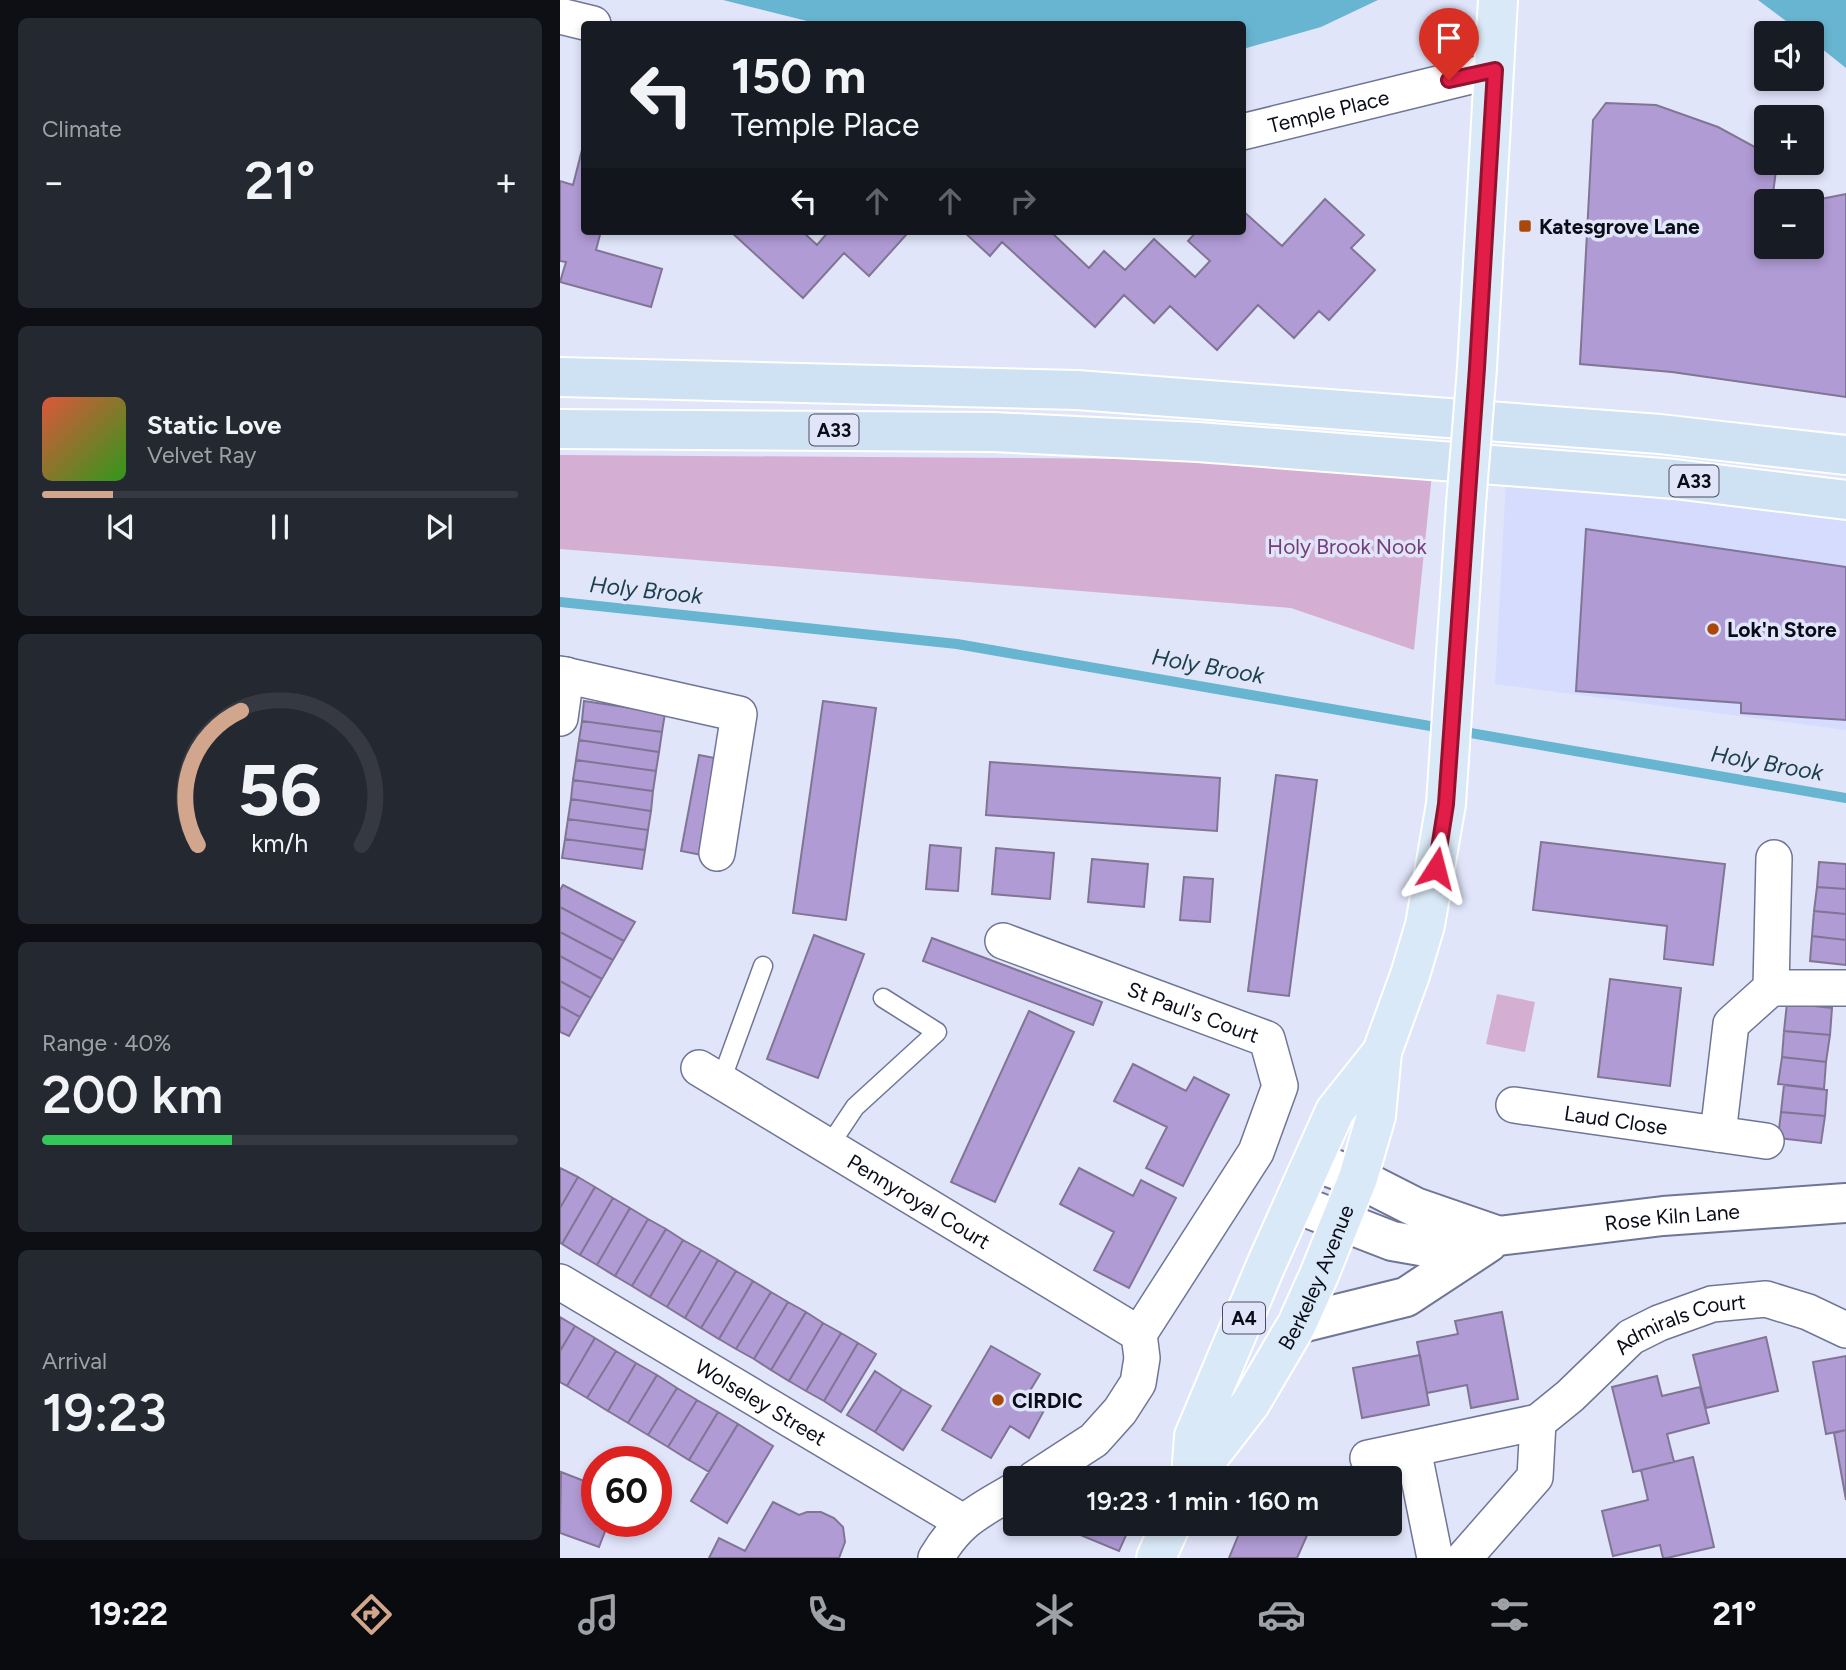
<!DOCTYPE html>
<html lang="en">
<head>
<meta charset="utf-8">
<style>
	body { margin:0; font-family:Figtree,sans-serif; background:#242831; color:#f1f3f6; height:100vh; display:flex; flex-direction:column; font-size:26px; white-space:nowrap }
	* { box-sizing:border-box; margin:0 }
	p { font-size:23px; color:#9ea1a6 }
	.icon { flex:none; width:38px; height:38px; fill:none; stroke:currentColor; stroke-width:2; stroke-linecap:round; stroke-linejoin:round }
	.map { position:relative; flex:1; overflow:hidden }
	.drawer { display:flex; flex-direction:column; gap:18px; padding:18px; background:#0d0f14; width:560px }
	.drawer>* { flex:none }
	.hud { position:absolute; left:21px; top:21px; width:665px; height:214px; border-radius:7px; box-shadow:0 4px 10px #0003; background:#171b24; color:#f1f3f6; overflow:hidden }
	.controls { position:absolute; left:1194px; top:21px; display:grid; gap:14px }
	.controls a { display:grid; place-items:center; width:70px; height:70px; border-radius:7px; background:#171b24; box-shadow:0 4px 10px #0003; font-size:35px }
	.speed { position:absolute; left:21px; top:1446px; display:flex; gap:14px; font-size:35px; font-weight:700; text-align:center }
	.speed>* { display:grid; place-content:center; width:91px; height:91px; border-radius:50%; background:#171b24; box-shadow:0 4px 10px #0003; line-height:1 }
	.speed .limit { border:10px solid #d22; background:#fff; color:#111 }
	.pin { position:absolute; display:grid; place-items:center; width:60px; height:60px; color:#fff; margin:-72px -30px; border-radius:50% 50% 50% 0; rotate:-45deg; box-shadow:0 0 7px #0007 }
	.pin .icon { rotate:45deg }
	.me { position:absolute; width:77px; margin:-38px; rotate:9deg; stroke-linejoin:round; filter:drop-shadow(0 0 5px #0008) }
	.turn { display:flex; align-items:center; gap:24px; height:147px; padding:0 35px; font-size:32px }
	.turn .icon { width:91px; height:91px; stroke-width:2.5 }
	.turn b { display:block; font-size:49px; line-height:60px }
	.lanes { display:flex; align-items:center; height:66px; padding:0 35px; background:#0003; justify-content:center; gap:35px; direction:ltr }
	.lanes .off { opacity:.35 }
	.big { font-size:52px; font-weight:600; line-height:1.1 }
	.drawer .tile { flex:1; display:flex; flex-direction:column; justify-content:center; gap:10px; min-width:0; padding:0 24px; border-radius:10px; background:#242831 }
	.drawer .dial { align-items:center; gap:0 }
	.dial svg { height:182px; overflow:visible; fill:none; stroke:#363941; stroke-width:7; stroke-linecap:round; text-anchor:middle }
	.dial text { fill:#f1f3f6; stroke:none }
	.song { display:flex; align-items:center; gap:21px }
	.cover { width:84px; height:84px; border-radius:10px; background:linear-gradient(135deg,hsl(10 70% 55%),hsl(110 70% 35%)) }
	.played { height:7px; border-radius:4px; background:linear-gradient(90deg,#d1a68d 15%,#363941 15%) }
	.keys { display:flex; justify-content:space-around; direction:ltr }
	.heat { display:flex; justify-content:space-between; align-items:center; font-size:38px; direction:ltr }
	.charge { height:10px; border-radius:5px; background:linear-gradient(90deg,#34c759 40%,#363941 0) }
	.trip { position:absolute; left:443px; top:1466px; width:399px; height:70px; border-radius:7px; background:#171b24; box-shadow:0 4px 10px #0003; font-weight:600; line-height:70px; text-align:center }
	.tabs { display:flex; height:112px; justify-content:space-around; align-items:center; background:#090b0e; color:#9ea1a6 }
	.tabs .icon { width:49px; height:49px }
	.tabs .on { color:#d1a68d }
	.tabs b { font-size:32px; color:#f1f3f6 }
	main { display:flex; flex:1; min-height:0 }
	.map>svg:first-child { display:block }
	.built { fill:#d5dcfe }
	.green { fill:#d5aed4 }
	.water { fill:#68b5d1 }
	.lines { fill:none; stroke-linecap:round; stroke-linejoin:round }
	.stream { stroke:#68b5d1; stroke-width:10 }
	.building { fill:#b09bd5; stroke:#807594; stroke-width:2 }
	.service-casing { stroke:#6f7695; stroke-width:21 }
	.minor-casing { stroke:#6f7695; stroke-width:38 }
	.tertiary-casing { stroke:#6f7695; stroke-width:42 }
	.primary-casing { stroke:#fff; stroke-width:42 }
	.trunk-casing { stroke:#fff; stroke-width:42 }
	.service { stroke:#fff; stroke-width:18 }
	.minor { stroke:#fff; stroke-width:35 }
	.tertiary { stroke:#fff; stroke-width:38 }
	.primary { stroke:#dae9f7; stroke-width:38 }
	.trunk { stroke:#cee2f4; stroke-width:38 }
	.primary-bridge-casing { stroke:#fff; stroke-width:42; stroke-linecap:butt }
	.primary-bridge { stroke:#dae9f7; stroke-width:38 }
	.route-casing { stroke:#92132f; stroke-width:18 }
	.route { stroke:#e11d48; stroke-width:12 }
	.poi-dot { fill:#aa480c; stroke:#e0e5fa; stroke-width:2.5 }
	.labels { text-anchor:middle; dominant-baseline:central; stroke-width:7; stroke-linejoin:round; paint-order:stroke }
	.shield { fill:#e0e5fa; stroke:#4a4d5c; stroke-width:2 }
	.shield-label { font-size:19px; font-weight:bold; fill:#0a0c18 }
	.street-label { font-size:21px; fill:#0a0c18; stroke:#e0e5fa }
	.poi-label { font-size:21px; font-weight:bold; fill:#0a0c18; stroke:#e0e5fa; text-anchor:start }
	.park-label { font-size:21px; fill:#773b77; stroke:#e0e5fa }
	.water-label { font-size:23px; font-style:italic; fill:#1d404d; stroke:#e0e5fa }
</style>
</head>
<body>
<main>
<section class="drawer">
<div class="tile"><p>Climate</p>
<div class="heat"><a>−</a><b class="big">21°</b><a>+</a></div>
</div>
<div class="tile">
<div class="song"><i class="cover"></i><div><b>Static Love</b><p>Velvet Ray</p></div></div>
<div class="played"></div>
<div class="keys"><svg class="icon" aria-label="previous" viewBox="0 0 24 24"><path d="M18 5L8 12l10 7zM5 5v14"/></svg><svg class="icon" aria-label="pause" viewBox="0 0 24 24"><path d="M8 5v14M16 5v14"/></svg><svg class="icon" aria-label="next" viewBox="0 0 24 24"><path d="M6 5l10 7-10 7zM19 5v14"/></svg></div>
</div>
<div class="tile dial"><svg viewBox="0 0 100 80">
<path d="M14 69A42 42 0 1 1 86 69"/>
<path d="M14 69A42 42 0 0 1 33 10" stroke="#d1a68d"/>
<text x="50" y="56" font-size="32" font-weight="700">56</text>
<text x="50" y="72" font-size="11">km/h</text>
</svg></div>
<div class="tile"><p>Range · 40%</p><b class="big">200 km</b><div class="charge"></div></div>
<div class="tile"><p>Arrival</p><b class="big">19:23</b></div>
</section>
<div class="map">
<svg width="1286" height="1558" viewBox="0 0 1286 1558">
	<rect width="100%" height="100%" fill="#e0e5fa"/>
	<path class="built" d="M 946,482 L 1286,519 L 1286,730 L 935,684 Z"/>
	<path class="green" d="M 0,455 L 590,459 L 872,474 L 854,650 L 731,608 L 0,549 Z
		M 937,994 L 975,1002 L 965,1052 L 926,1044 Z"/>
	<path class="water" d="M 163,0 L 818,0 L 761,27 L 683,49 L 682,24 L 259,24 Z
		M 1198,0 L 1286,0 L 1286,68 L 1251,40 L 1251,33 L 1242,33 Z"/>
	<g class="lines">
		<path class="stream" d="M 0,602 L 397,644 L 1286,798"/>
	</g>
	<path class="building" d="M 1046,103 L 1096,105 L 1158,127 L 1206,153 L 1206,163 L 1217,163 L 1212,201 L 1206,201 L 1206,247 L 1251,247 L 1251,209 L 1256,200 L 1286,194 L 1286,397 L 1112,372 L 1020,364 L 1033,120 Z
		M 24,142 L 24,231 L 41,231 L 36,250 L 102,269 L 91,307 L 0,282 L 6,262 L 0,261 L 0,181 L 13,185 Z
		M 765,199 L 804,235 L 791,248 L 815,270 L 769,320 L 759,311 L 734,338 L 698,305 L 657,350 L 610,306 L 594,323 L 564,295 L 535,327 L 442,242 L 430,256 L 403,231 L 490,231 L 529,268 L 544,251 L 565,270 L 594,239 L 635,277 L 650,261 L 628,241 L 637,231 L 682,231 L 682,210 L 722,246 Z
		M 170,231 L 242,231 L 257,245 L 269,231 L 342,231 L 346,235 L 309,276 L 284,253 L 243,298 Z
		M 1026,529 L 1286,567 L 1286,720 L 1181,713 L 1181,703 L 1016,691 Z
		M 24,701 L 105,713 L 102,732 L 22,721 Z
		M 263,701 L 316,708 L 286,920 L 233,913 Z
		M 22,721 L 102,732 L 99,752 L 19,740 Z
		M 19,740 L 99,752 L 96,771 L 16,760 Z
		M 139,755 L 165,760 L 147,856 L 121,851 Z
		M 16,760 L 96,771 L 93,791 L 13,780 Z
		M 430,762 L 660,778 L 657,831 L 426,815 Z
		M 716,775 L 757,780 L 729,996 L 688,991 Z
		M 13,780 L 93,791 L 91,811 L 11,799 Z
		M 11,799 L 91,811 L 88,830 L 8,819 Z
		M 8,819 L 88,830 L 85,850 L 5,839 Z
		M 5,839 L 85,850 L 82,869 L 2,858 Z
		M 981,842 L 1165,864 L 1153,965 L 1104,959 L 1107,926 L 973,910 Z
		M 370,845 L 401,848 L 398,891 L 366,889 Z
		M 436,848 L 494,853 L 490,899 L 432,894 Z
		M 532,859 L 588,864 L 584,907 L 528,902 Z
		M 1259,862 L 1286,864 L 1286,889 L 1257,887 Z
		M 624,877 L 653,879 L 650,922 L 620,920 Z
		M 3,885 L 75,922 L 64,941 L 0,907 L 0,890 Z
		M 1257,887 L 1286,889 L 1286,914 L 1254,911 Z
		M 0,907 L 64,941 L 53,960 L 0,932 Z
		M 1254,911 L 1286,914 L 1286,940 L 1252,936 Z
		M 0,932 L 53,960 L 42,979 L 0,956 Z
		M 254,935 L 304,954 L 258,1078 L 207,1059 Z
		M 1252,936 L 1286,940 L 1286,965 L 1250,961 Z
		M 372,938 L 542,1002 L 533,1025 L 363,961 Z
		M 0,956 L 42,979 L 31,998 L 0,981 Z
		M 1050,979 L 1121,988 L 1110,1086 L 1038,1077 Z
		M 0,981 L 31,998 L 20,1017 L 0,1006 Z
		M 1227,1003 L 1272,1008 L 1270,1035 L 1224,1031 Z
		M 0,1006 L 20,1017 L 9,1036 L 0,1032 Z
		M 469,1011 L 514,1032 L 435,1202 L 391,1182 Z
		M 1224,1031 L 1270,1035 L 1266,1062 L 1222,1057 Z
		M 1222,1057 L 1266,1062 L 1264,1089 L 1218,1084 Z
		M 573,1064 L 626,1091 L 634,1077 L 669,1095 L 623,1186 L 586,1168 L 607,1127 L 554,1101 Z
		M 1224,1085 L 1267,1090 L 1265,1116 L 1221,1112 Z
		M 1221,1112 L 1265,1116 L 1261,1143 L 1218,1138 Z
		M 0,1168 L 18,1177 L 0,1208 Z
		M 519,1168 L 573,1196 L 581,1180 L 616,1198 L 569,1288 L 534,1270 L 554,1232 L 500,1204 Z
		M 18,1177 L 35,1187 L 2,1244 L 0,1243 L 0,1208 Z
		M 35,1187 L 53,1198 L 20,1255 L 2,1244 Z
		M 53,1198 L 70,1208 L 37,1265 L 20,1255 Z
		M 70,1208 L 88,1219 L 55,1276 L 37,1265 Z
		M 88,1219 L 106,1229 L 72,1286 L 55,1276 Z
		M 106,1229 L 123,1240 L 90,1297 L 72,1286 Z
		M 123,1240 L 141,1250 L 107,1307 L 90,1297 Z
		M 141,1250 L 158,1260 L 125,1318 L 107,1307 Z
		M 158,1260 L 176,1271 L 141,1328 L 125,1318 Z
		M 176,1271 L 193,1281 L 159,1339 L 141,1328 Z
		M 193,1281 L 211,1292 L 176,1349 L 159,1339 Z
		M 211,1292 L 228,1302 L 194,1359 L 176,1349 Z
		M 228,1302 L 246,1312 L 211,1370 L 194,1359 Z
		M 246,1312 L 263,1323 L 229,1381 L 211,1370 Z
		M 942,1312 L 958,1399 L 911,1408 L 907,1385 L 867,1393 L 857,1342 L 898,1334 L 895,1321 Z
		M 0,1317 L 15,1326 L 0,1351 Z
		M 263,1323 L 281,1333 L 246,1391 L 229,1381 Z
		M 15,1326 L 35,1338 L 7,1386 L 0,1382 L 0,1351 Z
		M 281,1333 L 298,1343 L 264,1401 L 246,1391 Z
		M 1206,1337 L 1218,1391 L 1146,1408 L 1133,1355 Z
		M 35,1338 L 56,1351 L 27,1398 L 7,1386 Z
		M 298,1343 L 316,1354 L 281,1412 L 264,1401 Z
		M 431,1346 L 480,1374 L 468,1394 L 487,1405 L 469,1438 L 450,1426 L 431,1458 L 382,1430 Z
		M 56,1351 L 76,1363 L 48,1411 L 27,1398 Z
		M 860,1355 L 869,1405 L 802,1418 L 793,1368 Z
		M 1286,1356 L 1286,1430 L 1266,1434 L 1253,1362 Z
		M 76,1363 L 97,1375 L 68,1423 L 48,1411 Z
		M 315,1371 L 342,1389 L 315,1432 L 287,1415 Z
		M 97,1375 L 117,1388 L 88,1435 L 68,1423 Z
		M 1097,1376 L 1102,1396 L 1140,1387 L 1149,1423 L 1107,1434 L 1114,1462 L 1073,1472 L 1052,1387 Z
		M 117,1388 L 137,1400 L 108,1447 L 88,1435 Z
		M 342,1389 L 371,1406 L 343,1450 L 315,1432 Z
		M 137,1400 L 158,1412 L 129,1460 L 108,1447 Z
		M 158,1412 L 178,1424 L 149,1472 L 129,1460 Z
		M 178,1424 L 213,1446 L 167,1523 L 131,1501 Z
		M 1286,1430 L 1286,1500 L 1274,1433 Z
		M 1133,1457 L 1154,1547 L 1107,1558 L 1103,1558 L 1100,1545 L 1053,1556 L 1042,1511 L 1088,1500 L 1081,1470 Z
		M 707,1469 L 730,1479 L 702,1479 Z
		M 1,1472 L 37,1486 L 37,1521 L 49,1521 L 39,1547 L 0,1533 Z
		M 213,1502 L 239,1515 L 247,1512 L 261,1512 L 274,1518 L 283,1527 L 285,1542 L 279,1558 L 149,1558 L 159,1538 L 185,1551 Z
		M 502,1524 L 571,1524 L 559,1551 L 501,1527 Z
		M 683,1524 L 752,1524 L 737,1558 L 669,1558 Z"/>
	<g class="lines">
		<g class="service-casing">
			<path id="service" d="M 161,1081 L 203,966
				M 269,1146 L 295,1107 L 377,1032 L 323,998"/>
		</g>
		<g class="minor-casing">
			<g id="minor">
				<path d="M 0,16 L 33,24"/>
				<path id="s1" d="M 682,132 L 935,70"/>
				<path d="M 0,674 L 179,714 L 157,853"/>
				<path d="M 0,718 L 6,675"/>
				<path id="s2" d="M 443,941 L 707,1039 L 720,1086 L 696,1152 L 579,1334"/>
				<path d="M 1211,988 L 1286,988"/>
				<path id="s3" d="M 139,1068 L 579,1334"/>
				<path id="s4" d="M 954,1105 L 1206,1141"/>
				<path d="M 1158,1134 L 1171,1024 L 1211,988 L 1214,858"/>
				<path id="s5" d="M 0,1282 L 403,1522"/>
				<path d="M 853,1449 L 875,1558"/>
				<path d="M 808,1458 L 978,1422"/>
				<path d="M 474,1479 L 534,1440 L 560,1411 L 578,1383 L 582,1358 L 579,1334"/>
				<path d="M 376,1558 C 399,1519 418,1512 455,1490"/>
				<path id="s6" d="M 904,1558 L 975,1477 L 978,1422 L 1010,1396 L 1071,1337 L 1099,1323 L 1152,1304 L 1206,1299 L 1248,1312 L 1286,1330"/>
			</g>
		</g>
		<g class="tertiary-casing">
			<g id="tertiary">
				<path d="M 753,1161 L 798,1178 L 855,1207 L 936,1235"/>
				<path id="s7" d="M 734,1203 L 832,1241 L 872,1248 L 938,1236 L 1103,1216 L 1286,1203"/>
				<path d="M 737,1324 L 846,1297 L 928,1243"/>
			</g>
		</g>
		<g class="primary-casing">
			<g id="primary">
				<path d="M 917,368 L 938,0"/>
				<path d="M 631,1477 L 634,1436 L 706,1265 L 775,1111 L 822,1052"/>
				<path id="s8" d="M 632,1479 L 690,1404 L 737,1324 L 759,1275 L 798,1178 L 816,1116 L 822,1052 L 850,975 L 865,925 L 886,804 L 906,504"/>
				<path d="M 596,1558 L 611,1524"/>
			</g>
		</g>
		<g class="trunk-casing">
			<path id="trunk" d="M 0,377 L 517,390 L 1100,434 L 1286,455
				M 0,429 L 433,432 L 638,442 L 1115,479 L 1286,500"/>
		</g>
		<use href="#service" class="service"/>
		<use href="#minor" class="minor"/>
		<use href="#tertiary" class="tertiary"/>
		<use href="#primary" class="primary"/>
		<use href="#trunk" class="trunk"/>
		<g class="primary-bridge-casing">
			<path id="primary-bridge" d="M 906,504 L 917,368"/>
		</g>
		<use href="#primary-bridge" class="primary-bridge"/>
	</g>
	<g class="lines">
		<g class="route-casing">
			<path id="route" d="M 876,868 L 886,804 L 917,368 L 935,70 L 889,80"/>
		</g>
		<use href="#route" class="route"/>
	</g>
	<g class="poi-dot">
		<rect x="958" y="219" width="14" height="14" rx="3.5"/>
		<circle cx="1153" cy="629" r="7"/>
		<circle cx="438" cy="1400" r="7"/>
	</g>
	<g class="labels">
		<g class="shield">
			<rect x="249.5" y="414.5" width="49" height="31" rx="5"/>
			<rect x="1109.5" y="465.5" width="49" height="31" rx="5"/>
			<rect x="663" y="1302.5" width="42" height="31" rx="5"/>
		</g>
		<g class="shield-label">
			<text x="274" y="430">A33</text>
			<text x="1134" y="481">A33</text>
			<text x="684" y="1318">A4</text>
		</g>
		<g class="street-label">
			<text stroke="none"><textPath href="#s1" startOffset="89">Temple Place</textPath></text>
			<text stroke="none"><textPath href="#s2" startOffset="203">St Paul's Court</textPath></text>
			<text stroke="none"><textPath href="#s4" startOffset="103">Laud Close</textPath></text>
			<text stroke="none"><textPath href="#s3" startOffset="257">Pennyroyal Court</textPath></text>
			<text stroke="none"><textPath href="#s7" startOffset="388">Rose Kiln Lane</textPath></text>
			<text stroke="none"><textPath href="#s8" startOffset="238">Berkeley Avenue</textPath></text>
			<text stroke="none"><textPath href="#s6" startOffset="340">Admirals Court</textPath></text>
			<text stroke="none"><textPath href="#s5" startOffset="234">Wolseley Street</textPath></text>
		</g>
		<g class="poi-label">
			<text x="979" y="226">Katesgrove Lane</text>
			<text x="1167" y="629">Lok'n Store</text>
			<text x="452" y="1400">CIRDIC</text>
		</g>
		<g class="park-label">
			<text x="787" y="546">Holy Brook Nook</text>
		</g>
		<g class="water-label">
			<text transform="translate(86 590) rotate(6)">Holy Brook</text>
			<text transform="translate(648 666) rotate(10)">Holy Brook</text>
			<text transform="translate(1207 763) rotate(10)">Holy Brook</text>
		</g>
	</g>
</svg>
<div class="controls">
<a><svg class="icon" aria-label="sound" viewBox="0 0 24 24"><path d="M4 9h4l5-4v14l-5-4H4zM17 9q2 3 0 6"/></svg></a>
<a>+</a>
<a>−</a>
</div>
<div class="speed"><div class="limit">60</div></div>
<div class="pin" style="left:889px;top:80px;background:#d93025"><svg class="icon" aria-label="arrive" viewBox="0 0 24 24"><path d="M6 21V4h12l-3 4 3 4H6"/></svg></div>
<svg class="me" style="left:876px;top:868px" viewBox="-20 -20 40 40"><path d="M0-17L14 15 0 8-14 15z" fill="#e11d48" stroke="#fff" stroke-width="4"/></svg>
<div class="trip">19:23 · 1 min · 160 m</div>
<div class="hud">
<div class="turn"><svg class="icon" aria-label="left" viewBox="0 0 24 24"><path d="M17 20v-9H6M10 6l-5 5 5 5"/></svg><div><b>150 m</b>Temple Place</div></div>
<div class="lanes"><svg class="icon" aria-label="left" viewBox="0 0 24 24"><path d="M17 20v-9H6M10 6l-5 5 5 5"/></svg><svg class="icon off" aria-label="ahead" viewBox="0 0 24 24"><path d="M12 20V5M6 11l6-6 6 6"/></svg><svg class="icon off" aria-label="ahead" viewBox="0 0 24 24"><path d="M12 20V5M6 11l6-6 6 6"/></svg><svg class="icon off" aria-label="right" viewBox="0 0 24 24"><path d="M7 20v-9h11M14 6l5 5-5 5"/></svg></div>
</div>
</div>
</main>
<nav class="tabs">
<b>19:22</b>
<svg class="icon on" aria-label="directions" viewBox="0 0 24 24"><path d="M12 3l9 9-9 9-9-9zM9 14v-3h6M13 9l2 2-2 2"/></svg>
<svg class="icon" aria-label="music" viewBox="0 0 24 24"><path d="M9 18V5l10-2v13"/><circle cx="6" cy="18" r="3"/><circle cx="16" cy="16" r="3"/></svg>
<svg class="icon" aria-label="phone" viewBox="0 0 24 24"><path d="M5 4h4l2 5-3 2q2 4 5 5l2-3 5 2v4C11 20 4 13 5 4z"/></svg>
<svg class="icon" aria-label="climate" viewBox="0 0 24 24"><path d="M12 3v18M4 7l16 10M4 17L20 7"/></svg>
<svg class="icon" aria-label="car" viewBox="0 0 24 24"><path d="M5 17H2v-5l4-1 3-4h7l3 4 3 1v5h-3M9 17h6M6 11h13"/><circle cx="7" cy="17" r="2"/><circle cx="17" cy="17" r="2"/></svg>
<svg class="icon" aria-label="filters" viewBox="0 0 24 24"><path d="M4 7h16M4 17h16"/><circle cx="9" cy="7" r="2"/><circle cx="15" cy="17" r="2"/></svg>
<b>21°</b>
</nav>
</body>
</html>
